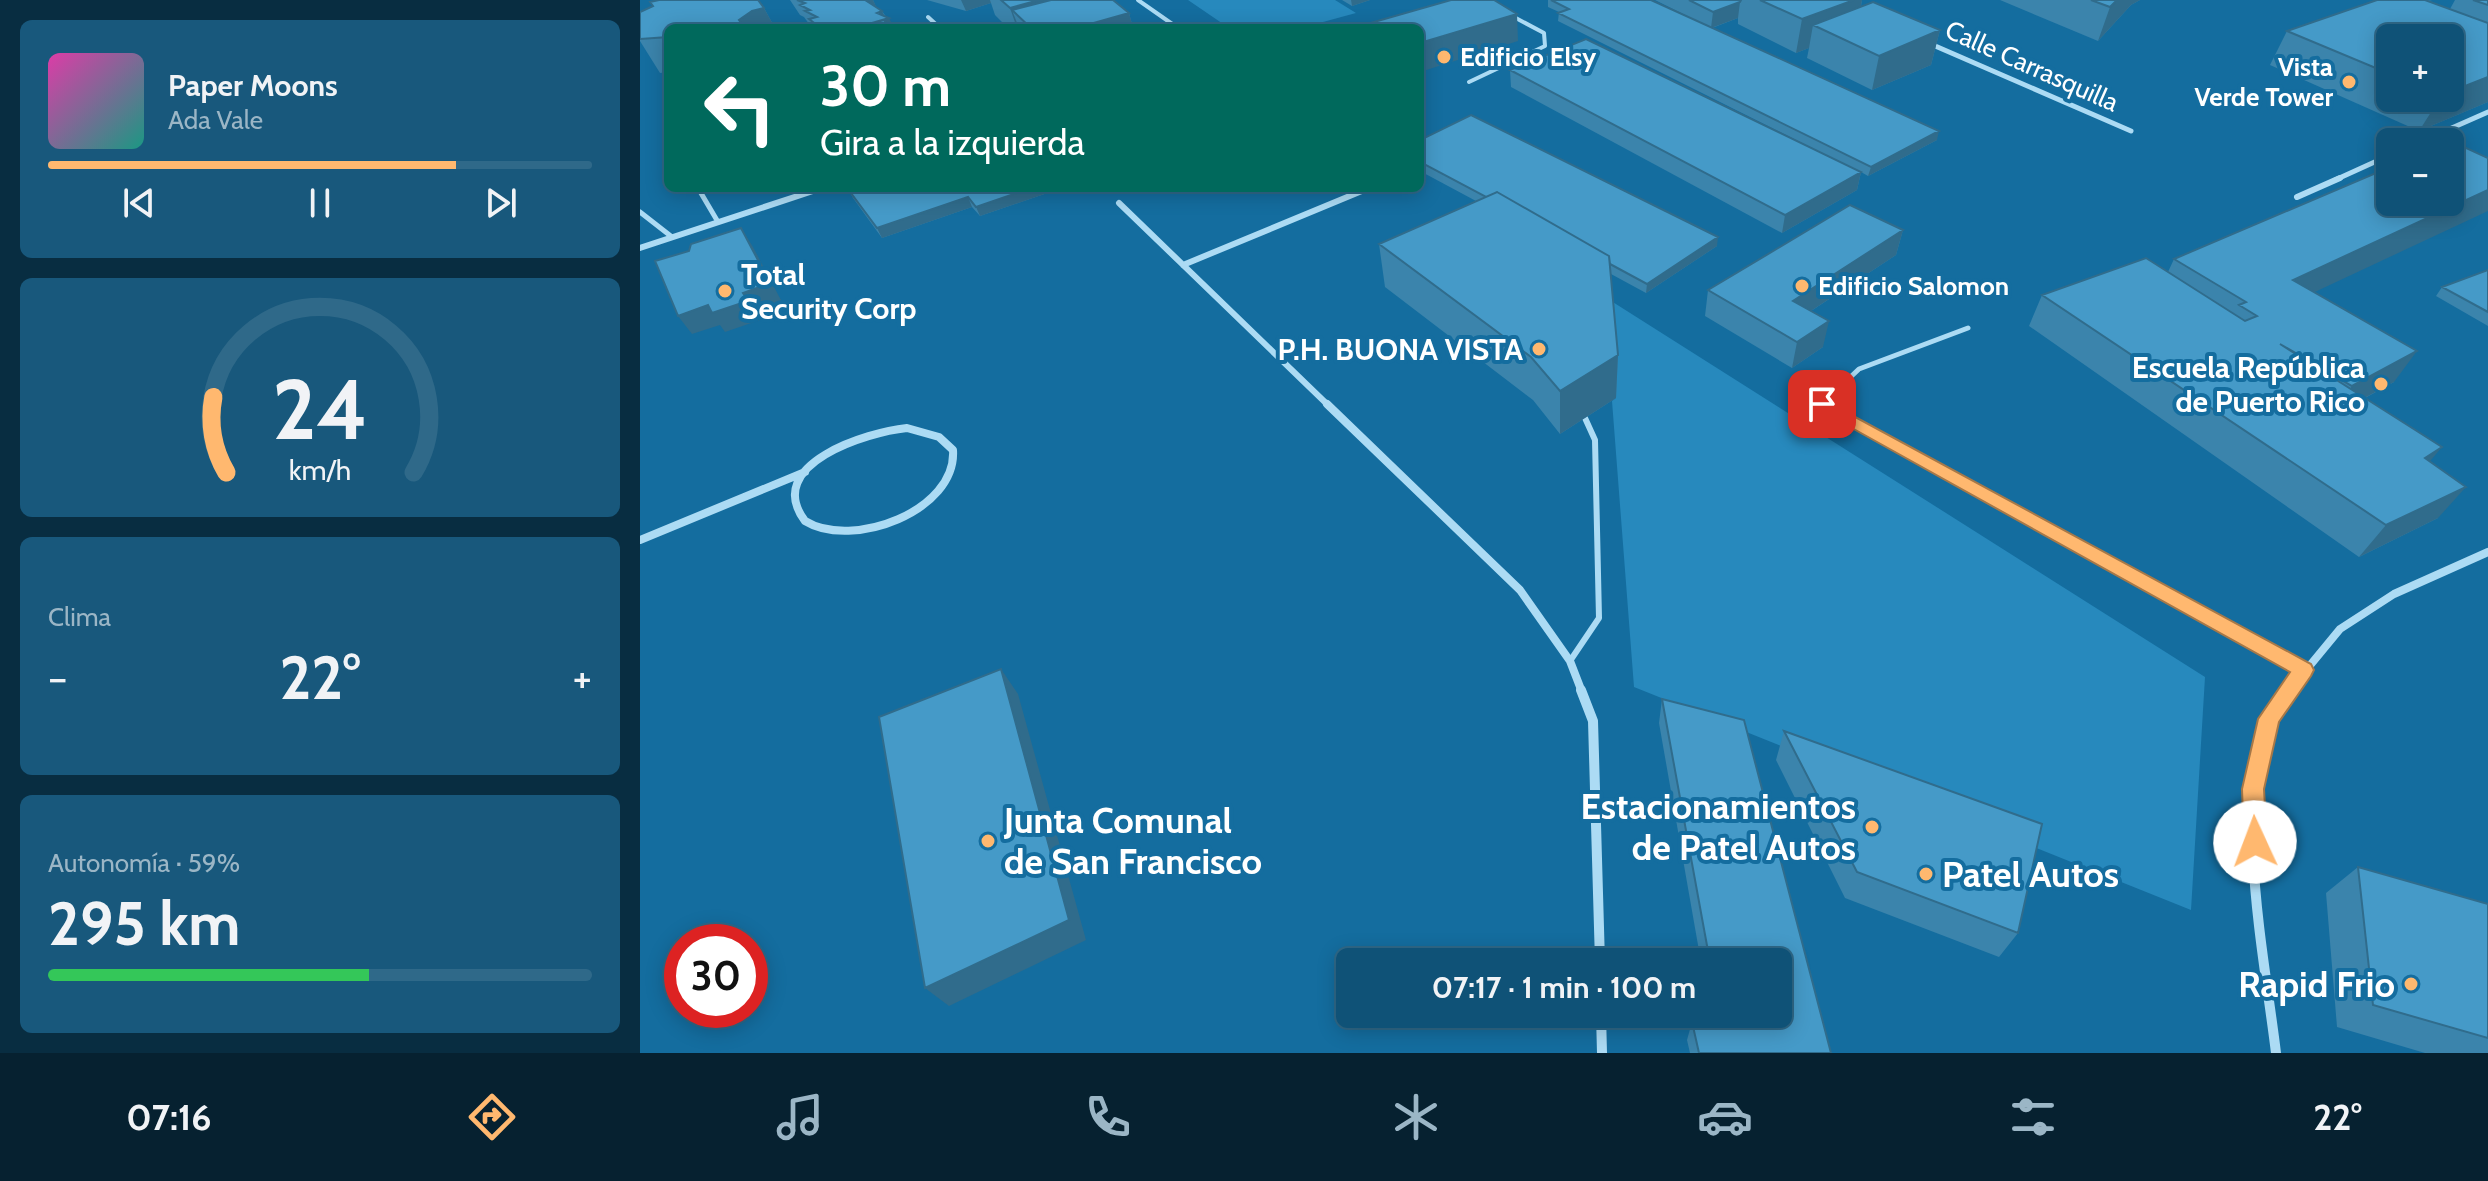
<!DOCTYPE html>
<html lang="es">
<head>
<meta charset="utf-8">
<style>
	body { margin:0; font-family:Cabin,sans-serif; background:#18587c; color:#f1f3f6; height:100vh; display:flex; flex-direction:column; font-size:30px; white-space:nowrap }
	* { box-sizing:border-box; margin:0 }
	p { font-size:26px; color:#9bb6c6 }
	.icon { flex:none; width:44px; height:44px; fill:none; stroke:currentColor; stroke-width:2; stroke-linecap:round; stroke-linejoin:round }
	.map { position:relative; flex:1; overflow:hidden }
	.details { display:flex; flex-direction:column; gap:20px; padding:20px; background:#082d41; width:640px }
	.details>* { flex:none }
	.banner { position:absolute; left:24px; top:24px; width:760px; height:168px; border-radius:12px; box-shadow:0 4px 20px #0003,0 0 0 2px #2f6989; background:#00695c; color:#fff; overflow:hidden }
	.buttons { position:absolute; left:1736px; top:24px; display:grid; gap:16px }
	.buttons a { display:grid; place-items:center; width:88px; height:88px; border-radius:12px; background:#0f5277; box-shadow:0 4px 20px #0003,0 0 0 2px #2f6989; font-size:40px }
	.speed { position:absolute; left:24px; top:924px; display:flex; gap:16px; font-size:40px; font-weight:700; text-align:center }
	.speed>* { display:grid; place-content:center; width:104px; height:104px; border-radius:50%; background:#0f5277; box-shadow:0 4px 20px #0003,0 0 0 2px #2f6989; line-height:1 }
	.speed .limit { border:12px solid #d22; background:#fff; color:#111 }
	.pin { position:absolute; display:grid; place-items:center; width:68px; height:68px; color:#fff; margin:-34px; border-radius:16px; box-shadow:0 4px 12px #0006 }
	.me { position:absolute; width:88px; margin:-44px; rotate:358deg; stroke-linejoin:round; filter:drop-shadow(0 0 6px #0008) }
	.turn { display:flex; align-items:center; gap:28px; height:168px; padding:0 24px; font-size:36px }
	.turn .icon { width:104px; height:104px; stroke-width:2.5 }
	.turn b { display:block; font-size:56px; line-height:68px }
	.big { font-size:60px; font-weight:800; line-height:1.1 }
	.details .widget { flex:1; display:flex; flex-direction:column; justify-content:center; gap:12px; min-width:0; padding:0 28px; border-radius:12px; background:#18587c }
	.details .dial { align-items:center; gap:0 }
	.dial svg { height:208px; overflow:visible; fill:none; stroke:#2f6989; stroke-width:7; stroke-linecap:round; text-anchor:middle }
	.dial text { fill:#f1f3f6; stroke:none }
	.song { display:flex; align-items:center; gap:24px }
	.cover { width:96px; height:96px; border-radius:12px; background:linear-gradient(135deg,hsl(320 70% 55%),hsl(170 70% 35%)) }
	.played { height:8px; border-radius:4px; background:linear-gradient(90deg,#ffb86f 75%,#2f6989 75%) }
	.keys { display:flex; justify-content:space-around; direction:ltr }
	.heat { display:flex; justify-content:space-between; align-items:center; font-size:44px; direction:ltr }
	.charge { height:12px; border-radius:6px; background:linear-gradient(90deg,#34c759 59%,#2f6989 0) }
	.trip { position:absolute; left:696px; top:948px; width:456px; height:80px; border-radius:12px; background:#0f5277; box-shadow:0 4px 20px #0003,0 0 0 2px #2f6989; font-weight:800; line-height:80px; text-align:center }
	.tabs { display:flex; height:128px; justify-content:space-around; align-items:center; background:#062130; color:#9bb6c6 }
	.tabs .icon { width:56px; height:56px }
	.tabs .on { color:#ffb86f }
	.tabs b { font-size:36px; color:#f1f3f6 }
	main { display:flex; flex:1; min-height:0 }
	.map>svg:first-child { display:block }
	.green { fill:#2789bd }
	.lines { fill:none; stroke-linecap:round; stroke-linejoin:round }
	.service-far2 { stroke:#acdbf4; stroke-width:4 }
	.service-far1 { stroke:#acdbf4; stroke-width:5 }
	.service { stroke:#acdbf4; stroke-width:6 }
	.minor-far3 { stroke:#acdbf4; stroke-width:5 }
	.minor-far2 { stroke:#acdbf4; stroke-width:6 }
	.minor-far1 { stroke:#acdbf4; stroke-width:8 }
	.minor { stroke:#acdbf4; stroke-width:10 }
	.wall { fill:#3b84ac; fill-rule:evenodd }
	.shaded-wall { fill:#306c8c }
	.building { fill:#459ac8; stroke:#306c8c; stroke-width:2 }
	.route { fill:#ffb86f; stroke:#a67848; stroke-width:2 }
	.poi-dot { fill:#ffb86f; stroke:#146d9f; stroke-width:3 }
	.labels { text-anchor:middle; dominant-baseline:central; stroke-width:8; stroke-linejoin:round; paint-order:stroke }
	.far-poi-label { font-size:26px; font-weight:bold; fill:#fff; stroke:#146d9f; text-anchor:start }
	.far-street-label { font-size:26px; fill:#fff; stroke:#146d9f }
	.poi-label { font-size:30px; font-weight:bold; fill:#fff; stroke:#146d9f; text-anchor:end }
	.near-poi-label { font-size:36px; font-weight:bold; fill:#fff; stroke:#146d9f; text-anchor:end }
</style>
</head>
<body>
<main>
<section class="details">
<div class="widget">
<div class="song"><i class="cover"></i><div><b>Paper Moons</b><p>Ada Vale</p></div></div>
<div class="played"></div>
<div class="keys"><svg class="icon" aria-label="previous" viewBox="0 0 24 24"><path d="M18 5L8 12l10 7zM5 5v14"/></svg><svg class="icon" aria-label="pause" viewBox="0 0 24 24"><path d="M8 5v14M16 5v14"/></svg><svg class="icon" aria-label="next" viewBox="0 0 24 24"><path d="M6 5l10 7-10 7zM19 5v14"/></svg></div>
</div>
<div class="widget dial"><svg viewBox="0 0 100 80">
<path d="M14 69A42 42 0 1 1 86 69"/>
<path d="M14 69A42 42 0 0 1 9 40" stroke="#ffb86f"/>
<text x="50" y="56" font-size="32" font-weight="700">24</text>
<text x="50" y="72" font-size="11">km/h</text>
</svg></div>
<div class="widget"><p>Clima</p>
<div class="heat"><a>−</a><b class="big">22°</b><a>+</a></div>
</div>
<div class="widget"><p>Autonomía · 59%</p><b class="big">295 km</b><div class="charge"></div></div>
</section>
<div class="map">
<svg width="1848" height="1053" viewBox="0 0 1848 1053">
	<rect width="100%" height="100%" fill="#146d9f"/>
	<path class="green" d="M 548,0 L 695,0 L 716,13 L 661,28 L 589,28 Z
		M 968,299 L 1565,677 L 1551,910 L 994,687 L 972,401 L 976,398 Z"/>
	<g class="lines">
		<path class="service-far2" d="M 498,0 L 538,28
			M 288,17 L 300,28
			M 829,82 L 905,46 L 904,33 L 872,16"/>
		<path class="service-far1" d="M 58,188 L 78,222
			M 0,212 L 32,237
			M 1185,406 L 1182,404 L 1219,369 L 1328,328"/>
		<path class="service" d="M 1182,404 L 1664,670
			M 930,661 L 959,618 L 955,440 L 945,418"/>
		<path class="minor-far3" d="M 1286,42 L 1491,131
			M 1780,142 L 1848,112
			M 1695,180 L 1750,155"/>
		<path class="minor-far2" d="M 1657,197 L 1700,178
			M 479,203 L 689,406
			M 0,248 L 182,188
			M 543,265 L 729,188"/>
		<path class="minor-far1" d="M 687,404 L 880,590 L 930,661 L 942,692
			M 267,428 L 299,437 L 313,450 C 317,511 212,550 165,521 C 122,464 228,432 267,428 Z
			M 0,540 L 165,472
			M 1648,692 L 1700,629 L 1754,594 L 1848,552"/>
		<path class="minor" d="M 941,690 L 953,721 L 960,962
			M 961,1014 L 962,1053
			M 1636,1053 C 1625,960 1593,807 1629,720 C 1633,710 1643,699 1650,690"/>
	</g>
	<path class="wall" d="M 150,0 L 233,0 L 236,7 L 242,11 L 254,28 L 172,28 L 164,17 L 160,15 Z
		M 287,0 L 473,0 L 489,13 L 493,28 L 368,28 L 355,15 L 351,3 L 326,11 Z
		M 702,0 L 730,0 L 712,6 Z
		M 908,0 L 1011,0 L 1051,18 L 1015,0 L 1222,0 L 1221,6 L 1300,30 L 1291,65 L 1232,90 L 1167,58 L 1169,48 L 1156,53 L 1098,24 L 1098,18 L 1072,28 L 1297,140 L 1228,176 L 1221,172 L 1217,190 L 1142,233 L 871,87 L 870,70 L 1208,166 L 918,21 L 919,12 L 908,7 Z
		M 1360,0 L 1500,0 L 1491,5 L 1458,41 Z
		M 1737,0 L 1792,0 L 1788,1 L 1810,9 L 1815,0 L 1848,0 L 1848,102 L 1779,131 L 1630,65 L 1647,31 ZM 1750,38 L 1810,98 L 1750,98 Z
		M 13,6 L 124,8 L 135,28 L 28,28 L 28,72 L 20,73 L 0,41 L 0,12 Z
		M 780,140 L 1077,246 L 1006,293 L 971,274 L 978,355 L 976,398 L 920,434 L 893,400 L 745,287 L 739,244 L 836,201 L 780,171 Z
		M 422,188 L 340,216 L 332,207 L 242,238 L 213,198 L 208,189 Z
		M 1263,230 L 1256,255 L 1171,311 L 1183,347 L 1152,368 L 1065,316 L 1068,290 Z
		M 1534,259 L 1674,292 L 1754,382 L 1725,398 L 1790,462 L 1798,518 L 1719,557 L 1389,326 L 1402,295 L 1528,272 Z
		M 1848,270 L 1848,326 L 1796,296 L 1802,287 Z
		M 1022,699 L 1191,1053 L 1050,1053 L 1047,1040 L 1052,1022 L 1072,1020 L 1071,1014 L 1138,1014 L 1138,962 L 1061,962 L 1019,723 Z
		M 1144,731 L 1378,933 L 1359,957 L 1205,898 L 1136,760 Z
		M 1718,867 L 1848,904 L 1848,1053 L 1785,1053 L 1697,1027 L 1686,893 Z"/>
	<path class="shaded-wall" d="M 221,0 L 233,0 L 239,12 L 242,11 L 246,19 L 249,18 L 254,28 L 222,28 Z
		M 321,0 L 350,0 L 351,3 L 326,11 Z
		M 399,0 L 459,0 L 372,10 L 379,28 L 377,28 L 370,8 Z
		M 711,0 L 730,0 L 712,6 Z
		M 1214,0 L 1222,0 L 1216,30 L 1173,25 L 1169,48 L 1156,53 L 1162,19 Z
		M 1477,0 L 1500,0 L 1491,5 L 1458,41 L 1470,7 Z
		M 1100,2 L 1098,18 L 1071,28 L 1073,12 Z
		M 124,8 L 135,28 L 84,28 L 99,20 L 112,11 Z
		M 489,13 L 493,28 L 436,28 Z
		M 877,14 L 878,41 L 780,72 L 780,43 Z
		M 1300,30 L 1291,65 L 1232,90 L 1239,56 Z
		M 1848,77 L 1848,102 L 1779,131 L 1800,98 L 1810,98 L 1810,92 Z
		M 1299,131 L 1297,140 L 1228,176 L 1231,167 Z
		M 1221,172 L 1217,190 L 1142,233 L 1145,215 Z
		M 391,188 L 422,188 L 340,216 L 336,207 Z
		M 1848,190 L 1848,211 L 1634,311 L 1653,280 Z
		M 328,197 L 332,207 L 242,238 L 237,228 Z
		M 101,228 L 113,247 L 142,302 L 116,311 L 120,320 L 85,332 L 80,325 L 52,334 L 38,316 L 103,293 Z
		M 1263,230 L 1256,255 L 1148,326 L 1153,301 Z
		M 1078,237 L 1077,246 L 1006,293 L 1007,284 Z
		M 1189,321 L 1183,347 L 1152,368 L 1157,342 Z
		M 1777,351 L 1754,382 L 1689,417 L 1712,386 Z
		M 978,355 L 976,398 L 920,434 L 920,391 Z
		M 1802,447 L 1775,479 L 1785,458 Z
		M 1826,487 L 1798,518 L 1719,557 L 1746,525 Z
		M 361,669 L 378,694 L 446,940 L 309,1006 L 285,988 Z"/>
	<path class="building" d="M 19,0 L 118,0 L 124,8 L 112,11 L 99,20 L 102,24 L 84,28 L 28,28 L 28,37 L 0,39 L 0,12 L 13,6 L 10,2 Z
		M 157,0 L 225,0 L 242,11 L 237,13 L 249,18 L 215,28 L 181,28 L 169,19 L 177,17 L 165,11 L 170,10 L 160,5 L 165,3 Z
		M 361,0 L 399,0 L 370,8 Z
		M 411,0 L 473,0 L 489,13 L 436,28 L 391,28 L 372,10 Z
		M 811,0 L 854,0 L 877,14 L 780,43 L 780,28 L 713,28 Z
		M 911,0 L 1011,0 L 1299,131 L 1231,167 L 918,13 L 929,9 Z
		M 1049,0 L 1101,0 L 1100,2 L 1073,12 Z
		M 1120,0 L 1214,0 L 1162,19 Z
		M 1451,0 L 1477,0 L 1470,7 Z
		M 1737,0 L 1785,0 L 1848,23 L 1848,77 L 1810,92 L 1810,38 L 1750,38 L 1750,74 L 1647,31 Z
		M 1833,0 L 1848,0 L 1848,5 Z
		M 1233,2 L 1300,30 L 1239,56 L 1173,25 Z
		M 244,20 L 251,28 L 215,28 Z
		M 946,39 L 1221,172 L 1145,215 L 870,70 Z
		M 831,115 L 1078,237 L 1007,284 L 970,264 L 969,256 L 857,192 L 846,197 L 780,162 L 780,140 Z
		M 1811,141 L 1848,158 L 1848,190 L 1653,280 L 1777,351 L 1712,386 L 1640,344 L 1802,447 L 1785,458 L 1826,487 L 1746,525 L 1402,295 L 1506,258 L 1605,321 L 1617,316 L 1599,305 L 1606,302 L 1534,259 L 1750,167 L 1750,202 L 1810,202 L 1810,142 L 1809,142 Z
		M 210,188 L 391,188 L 336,207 L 328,197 L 237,228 L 208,189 Z
		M 857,192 L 969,256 L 978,355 L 920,391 L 891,357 L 739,244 Z
		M 1210,205 L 1263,230 L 1153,301 L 1189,321 L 1157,342 L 1068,290 Z
		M 101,228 L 130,283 L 103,293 L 108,301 L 72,313 L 68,305 L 38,316 L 15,261 L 49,251 L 51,244 Z
		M 1848,270 L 1848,312 L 1802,287 Z
		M 361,669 L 429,920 L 285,988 L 239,717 Z
		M 1022,699 L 1104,720 L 1191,1053 L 1059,1053 L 1052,1022 L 1081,1019 L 1080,1014 L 1138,1014 L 1138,962 L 1070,962 Z
		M 1144,731 L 1402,824 L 1378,933 L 1217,872 Z
		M 1718,867 L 1848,904 L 1848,1038 L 1733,1005 Z"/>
	<path class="route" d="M 1182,399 L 1671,664 L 1674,670 L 1671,676 L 1639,722 L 1624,789 L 1627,842 L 1623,850 L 1615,853 L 1607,850 L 1604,842 L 1602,789 L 1618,719 L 1650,672 L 1176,408 L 1176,401 Z"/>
	<g class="poi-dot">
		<circle cx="804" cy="57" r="8"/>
		<circle cx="1709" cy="82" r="8"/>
		<circle cx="1162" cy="286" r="8"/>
		<circle cx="85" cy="291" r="8"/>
		<circle cx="899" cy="349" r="8"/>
		<circle cx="1741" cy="384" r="8"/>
		<circle cx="1232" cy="827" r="8"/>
		<circle cx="348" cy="841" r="8"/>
		<circle cx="1286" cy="874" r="8"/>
		<circle cx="1771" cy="984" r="8"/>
	</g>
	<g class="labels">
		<g class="far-poi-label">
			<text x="820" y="57">Edificio Elsy</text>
			<text x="1693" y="67" text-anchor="end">Vista<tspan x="1693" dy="30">Verde Tower</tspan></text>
			<text x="1178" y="286">Edificio Salomon</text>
		</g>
		<g class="far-street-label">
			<text transform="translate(1392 66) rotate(24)">Calle Carrasquilla</text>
		</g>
		<g class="poi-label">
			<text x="101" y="274" text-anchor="start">Total<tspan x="101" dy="34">Security Corp</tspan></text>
			<text x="883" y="349">P.H. BUONA VISTA</text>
			<text x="1725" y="367">Escuela República<tspan x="1725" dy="34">de Puerto Rico</tspan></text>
		</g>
		<g class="near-poi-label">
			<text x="1216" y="806">Estacionamientos<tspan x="1216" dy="41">de Patel Autos</tspan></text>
			<text x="364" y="820" text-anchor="start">Junta Comunal<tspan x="364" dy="41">de San Francisco</tspan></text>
			<text x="1302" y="874" text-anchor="start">Patel Autos</text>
			<text x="1755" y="984">Rapid Frio</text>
		</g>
	</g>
</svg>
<div class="buttons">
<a>+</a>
<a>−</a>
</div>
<div class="speed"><div class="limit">30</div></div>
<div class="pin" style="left:1182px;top:404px;background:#d93025"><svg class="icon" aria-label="arrive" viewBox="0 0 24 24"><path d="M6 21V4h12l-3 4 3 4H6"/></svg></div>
<svg class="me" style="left:1615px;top:842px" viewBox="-20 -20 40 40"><circle r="19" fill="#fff"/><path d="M0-13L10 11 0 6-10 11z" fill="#ffb86f"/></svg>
<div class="trip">07:17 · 1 min · 100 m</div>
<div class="banner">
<div class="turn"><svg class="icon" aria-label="left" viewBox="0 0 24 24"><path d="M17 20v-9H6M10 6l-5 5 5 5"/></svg><div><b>30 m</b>Gira a la izquierda</div></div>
</div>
</div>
</main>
<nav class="tabs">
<b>07:16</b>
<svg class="icon on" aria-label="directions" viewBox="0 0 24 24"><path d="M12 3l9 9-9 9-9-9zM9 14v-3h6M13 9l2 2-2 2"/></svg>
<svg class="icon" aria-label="music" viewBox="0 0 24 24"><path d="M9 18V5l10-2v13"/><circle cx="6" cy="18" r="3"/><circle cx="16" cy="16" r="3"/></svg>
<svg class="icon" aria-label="phone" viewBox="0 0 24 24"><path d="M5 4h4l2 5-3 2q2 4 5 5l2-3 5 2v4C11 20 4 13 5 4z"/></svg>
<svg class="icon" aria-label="climate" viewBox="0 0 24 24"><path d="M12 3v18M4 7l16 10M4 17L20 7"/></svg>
<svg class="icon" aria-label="car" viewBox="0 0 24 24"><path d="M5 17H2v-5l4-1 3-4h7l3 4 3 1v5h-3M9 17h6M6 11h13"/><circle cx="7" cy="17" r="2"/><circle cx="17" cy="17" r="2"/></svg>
<svg class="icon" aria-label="filters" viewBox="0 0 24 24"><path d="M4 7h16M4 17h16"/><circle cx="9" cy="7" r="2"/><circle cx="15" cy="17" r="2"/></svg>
<b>22°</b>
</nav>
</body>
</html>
